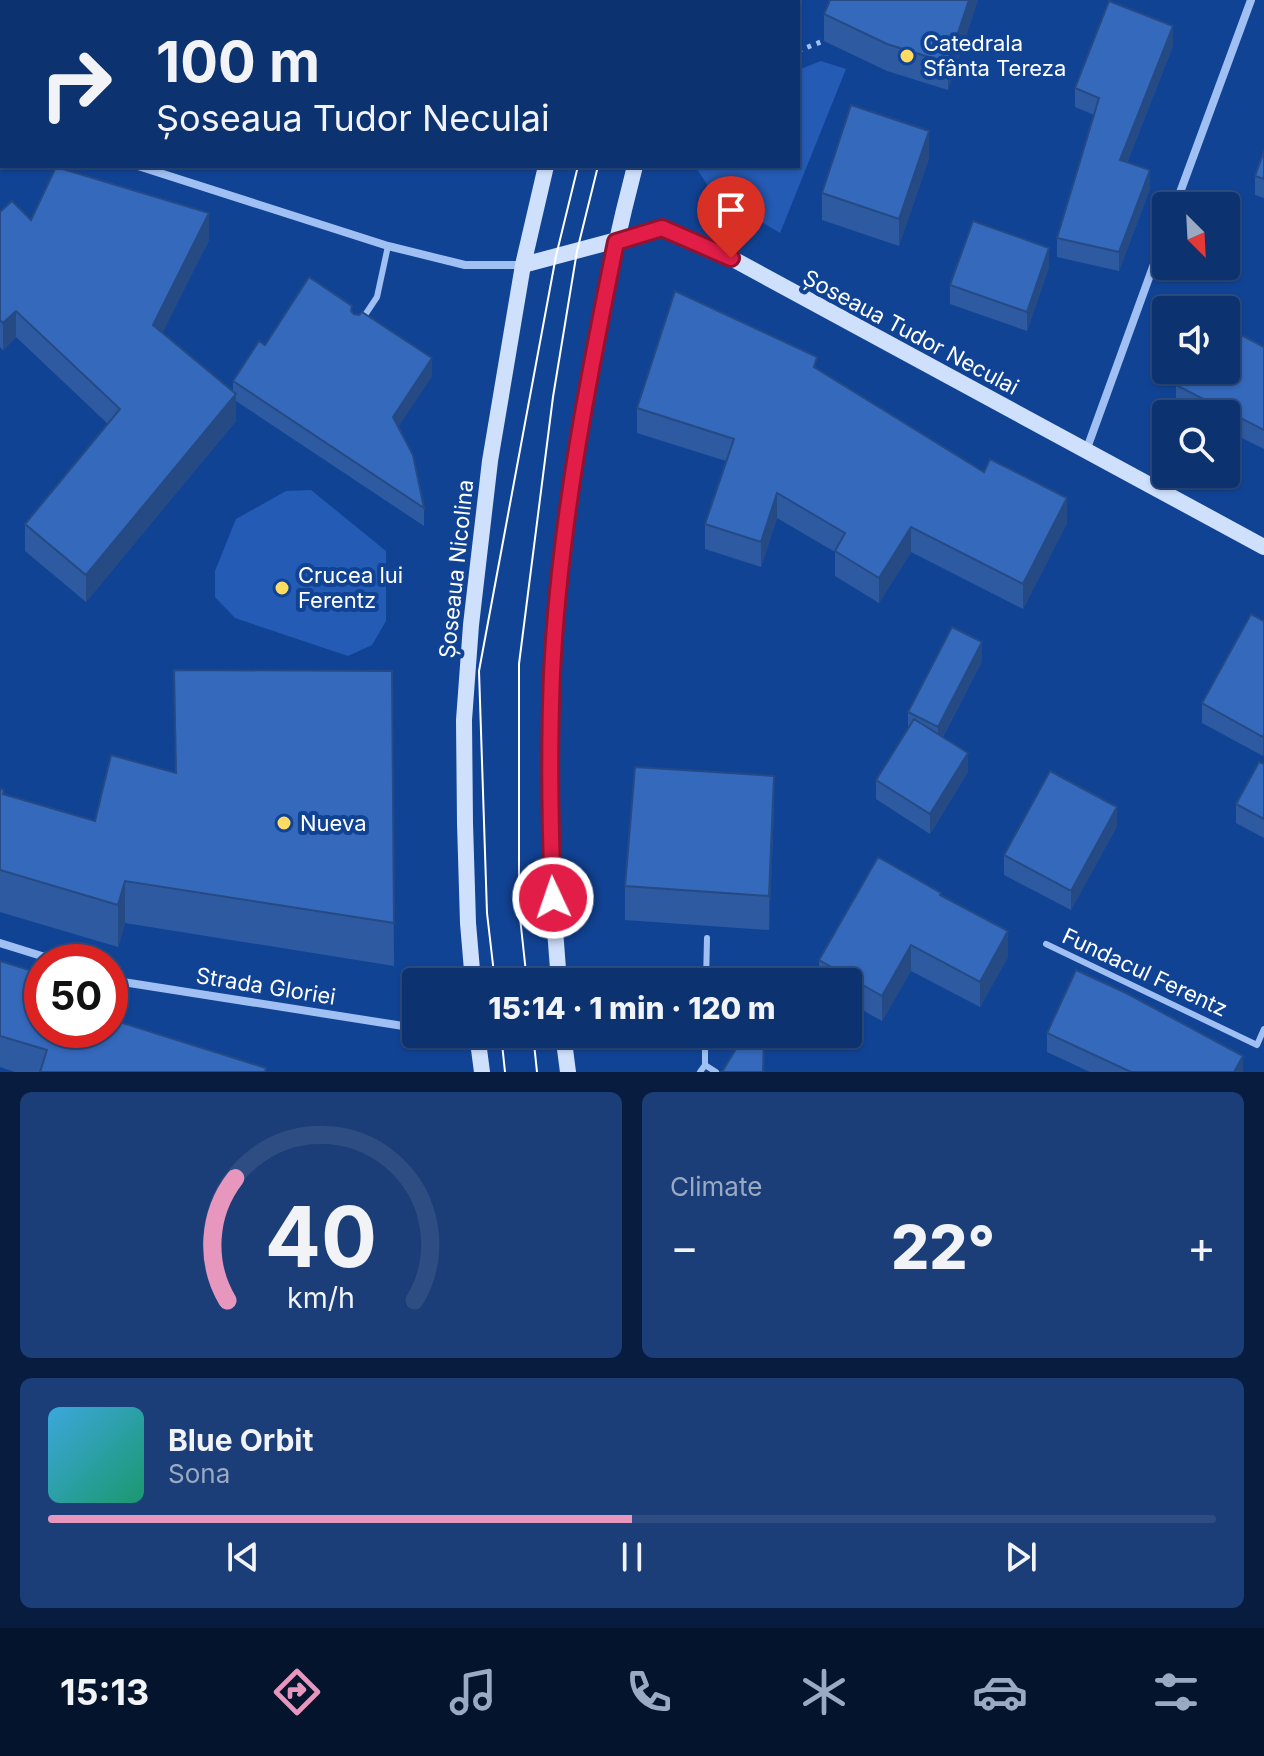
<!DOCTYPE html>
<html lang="en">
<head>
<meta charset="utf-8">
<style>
	body { margin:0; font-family:Inter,sans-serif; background:#1b3e78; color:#f1f3f6; height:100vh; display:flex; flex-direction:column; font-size:30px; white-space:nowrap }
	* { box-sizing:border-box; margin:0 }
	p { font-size:26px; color:#9aaac3 }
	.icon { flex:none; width:44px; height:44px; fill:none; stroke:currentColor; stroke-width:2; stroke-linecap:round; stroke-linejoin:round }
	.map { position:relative; height:1072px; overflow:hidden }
	.details { display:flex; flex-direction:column; gap:20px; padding:20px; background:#071c3e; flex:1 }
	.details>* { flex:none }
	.top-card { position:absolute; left:0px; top:0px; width:800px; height:168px; box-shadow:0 2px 6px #0004,0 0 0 2px #2d4d83; background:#0d3270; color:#f1f3f6; overflow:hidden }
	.needle { width:52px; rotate:156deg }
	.fabs { position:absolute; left:1152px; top:192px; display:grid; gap:16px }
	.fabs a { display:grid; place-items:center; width:88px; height:88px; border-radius:8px; background:#0d3270; box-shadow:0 2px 6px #0004,0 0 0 2px #2d4d83; font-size:40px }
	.speed { position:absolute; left:24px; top:944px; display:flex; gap:16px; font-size:40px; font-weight:700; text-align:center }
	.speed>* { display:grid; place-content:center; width:104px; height:104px; border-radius:50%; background:#0d3270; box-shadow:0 2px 6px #0004,0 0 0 2px #2d4d83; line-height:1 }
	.speed .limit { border:12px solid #d22; background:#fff; color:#111 }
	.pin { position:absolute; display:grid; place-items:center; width:68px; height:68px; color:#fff; margin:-82px -34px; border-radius:50% 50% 50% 0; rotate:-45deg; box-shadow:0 0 8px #0007 }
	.pin .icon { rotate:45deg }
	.me { position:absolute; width:88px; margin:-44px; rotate:357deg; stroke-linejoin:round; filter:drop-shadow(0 0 6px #0008) }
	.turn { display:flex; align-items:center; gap:28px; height:168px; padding:0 24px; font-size:36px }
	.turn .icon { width:104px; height:104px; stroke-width:2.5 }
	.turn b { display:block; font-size:56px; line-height:68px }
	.big { font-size:60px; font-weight:800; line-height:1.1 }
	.details .widget { flex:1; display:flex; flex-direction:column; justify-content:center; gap:12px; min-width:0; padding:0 28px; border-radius:12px; background:#1b3e78 }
	.details .dial { align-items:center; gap:0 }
	.dial svg { height:208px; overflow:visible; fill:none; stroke:#2d4d83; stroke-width:7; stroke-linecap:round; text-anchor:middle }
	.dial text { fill:#f1f3f6; stroke:none }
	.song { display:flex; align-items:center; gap:24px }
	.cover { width:96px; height:96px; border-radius:12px; background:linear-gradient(135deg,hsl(200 70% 55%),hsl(160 70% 35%)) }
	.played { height:8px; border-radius:4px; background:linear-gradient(90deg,#e797bd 50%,#2d4d83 50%) }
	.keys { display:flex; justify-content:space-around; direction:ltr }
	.heat { display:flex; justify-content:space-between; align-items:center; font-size:44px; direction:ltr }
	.details .tiles { flex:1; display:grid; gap:20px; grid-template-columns:1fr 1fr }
	.widget:last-child { grid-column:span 2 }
	.trip { position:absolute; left:402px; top:968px; width:460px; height:80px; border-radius:8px; background:#0d3270; box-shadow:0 2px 6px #0004,0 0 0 2px #2d4d83; font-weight:800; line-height:80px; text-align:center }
	.tab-bar { display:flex; height:128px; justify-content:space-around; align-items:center; background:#05142d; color:#9aaac3 }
	.tab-bar .icon { width:56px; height:56px }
	.tab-bar .current { color:#e797bd }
	.tab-bar b { font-size:36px; color:#f1f3f6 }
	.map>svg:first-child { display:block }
	.green { fill:#245bb4 }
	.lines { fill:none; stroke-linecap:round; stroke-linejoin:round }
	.path { stroke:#a0c0f3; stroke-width:5; stroke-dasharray:4 6; stroke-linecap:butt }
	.lane { stroke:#a0c0f3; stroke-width:6 }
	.street { stroke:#a0c0f3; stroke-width:8 }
	.secondary { stroke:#cfe0fd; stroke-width:16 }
	.tram { stroke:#fff; stroke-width:2 }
	.wall { fill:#2e5aa2 }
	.shaded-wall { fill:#254a84 }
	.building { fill:#3569bc; stroke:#254a84; stroke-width:2 }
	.route-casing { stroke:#92132f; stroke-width:20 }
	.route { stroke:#e11d48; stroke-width:14 }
	.poi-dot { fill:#ffdb62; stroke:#114395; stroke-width:3 }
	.labels { text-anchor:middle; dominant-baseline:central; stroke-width:8; stroke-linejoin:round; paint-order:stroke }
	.poi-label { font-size:22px; fill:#fff; stroke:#114395; text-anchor:start }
	.street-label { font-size:22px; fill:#fff; stroke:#114395 }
</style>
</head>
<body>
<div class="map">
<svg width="1264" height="1072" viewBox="0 0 1264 1072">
	<rect width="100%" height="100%" fill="#114395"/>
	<path class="green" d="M 821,61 L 846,69 L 780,233 L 712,192 L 695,166 L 798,166 L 798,70 Z
		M 311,490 L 386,551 L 386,621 L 372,645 L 348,656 L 235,618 L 215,597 L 215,571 L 236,519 L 286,491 Z"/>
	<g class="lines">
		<path class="path" d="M 798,51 L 823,41"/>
		<path class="lane" d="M 361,321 L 377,297 L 388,246
			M 1046,944 L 1257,1045 L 1264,1029
			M 706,982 L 707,938
			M 705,1065 L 705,1034
			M 700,1072 L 705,1065 L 716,1072"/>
		<path class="street" d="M 0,122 L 2,122
			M 138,166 L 388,246 L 465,265 L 523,265
			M 1175,206 L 1251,0
			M 1086,451 L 1166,231
			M 0,943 L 61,962
			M 110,978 L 123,982 L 416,1028"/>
		<path class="secondary" d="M 588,2 L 589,0
			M 680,2 L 681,0
			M 523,265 L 662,228 L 731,258 L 1264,547
			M 473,982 L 468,923 L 465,823 L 464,720 L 471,625 L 490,461 L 523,265 L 546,166
			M 559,982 C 550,879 548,777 552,673 C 555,609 564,544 573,481 C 588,375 608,270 635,166
			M 477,1034 L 482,1072
			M 563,1034 L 568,1072"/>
		<path class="tram" d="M 620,2 L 620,0
			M 643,2 L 643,0
			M 495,982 L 487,913 L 479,671 L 556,256 L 578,166
			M 527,982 L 519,908 L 519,664 L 553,397 L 577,251 L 598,166
			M 501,1034 L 505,1072
			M 533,1034 L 537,1072"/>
	</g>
	<path class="wall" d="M 31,0 L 474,0 L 470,2 L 31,2 Z
		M 830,0 L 978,0 L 948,90 L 887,71 L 824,41 L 824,14 Z
		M 1173,46 L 1127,163 L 1150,189 L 1119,271 L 1057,257 L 1057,238 L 1094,115 L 1075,107 L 1075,88 Z
		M 1264,151 L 1264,198 L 1255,195 L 1255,176 Z
		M 929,158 L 899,246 L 822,220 L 822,193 Z
		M 0,212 L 31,220 L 209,240 L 162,333 L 233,391 L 233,381 L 265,345 L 352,312 L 432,376 L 398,427 L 424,508 L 424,526 L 236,401 L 236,421 L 86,602 L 25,551 L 25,524 L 108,424 L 16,337 L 3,350 L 0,347 Z
		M 1049,267 L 1027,331 L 950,304 L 950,285 Z
		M 1264,347 L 1264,449 L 1226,430 L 1226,414 L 1195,414 L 1176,405 L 1176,385 Z
		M 817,369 L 1067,523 L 1023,609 L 911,552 L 879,603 L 835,576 L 835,552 L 777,518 L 761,567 L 705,549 L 705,524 L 726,461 L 637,433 L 637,408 Z
		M 1264,621 L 1264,753 L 1263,756 L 1202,723 L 1202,703 Z
		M 982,661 L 943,737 L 968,772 L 930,834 L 876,799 L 876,780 L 908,728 L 908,712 Z
		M 392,671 L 394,966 L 125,923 L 118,947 L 0,912 L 0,789 L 4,794 L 95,821 L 175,773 Z
		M 1264,764 L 1264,838 L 1236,823 L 1236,804 Z
		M 774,810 L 769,930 L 625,920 L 625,886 Z
		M 1117,826 L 1071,910 L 1004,875 L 1004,855 Z
		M 941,896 L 1008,957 L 980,1007 L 911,971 L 882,1021 L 848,1002 L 848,982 L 819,982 L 819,960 Z
		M 0,961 L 42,1030 L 266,1072 L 15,1072 L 0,1067 Z
		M 1047,1033 L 1243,1072 L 1090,1072 L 1047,1052 Z"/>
	<path class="shaded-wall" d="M 374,0 L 474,0 L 470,2 L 370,2 Z
		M 969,0 L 978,0 L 948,90 L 948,63 Z
		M 1173,26 L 1173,46 L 1120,180 L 1120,160 Z
		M 929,131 L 929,158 L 899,246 L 899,219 Z
		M 1150,170 L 1150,189 L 1119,271 L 1119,252 Z
		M 209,213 L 209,240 L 153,352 L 153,325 Z
		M 1049,248 L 1049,267 L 1027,331 L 1027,312 Z
		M 16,311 L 16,337 L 3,350 L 3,323 Z
		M 432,358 L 432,376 L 393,435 L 393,417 Z
		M 236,394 L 236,421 L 86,602 L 86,575 Z
		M 777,493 L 777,518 L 761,567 L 761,542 Z
		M 1067,498 L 1067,523 L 1023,609 L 1023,584 Z
		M 911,527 L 911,552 L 879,603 L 879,578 Z
		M 982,642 L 982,661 L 938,746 L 938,727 Z
		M 1264,734 L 1264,753 L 1263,756 L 1263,737 Z
		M 968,753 L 968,772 L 930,834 L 930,814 Z
		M 774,776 L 774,810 L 769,930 L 769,896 Z
		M 1117,807 L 1117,826 L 1071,910 L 1071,891 Z
		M 125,881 L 125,923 L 118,947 L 118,905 Z
		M 1008,931 L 1008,957 L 980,1007 L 980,982 Z
		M 911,945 L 911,971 L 882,1021 L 882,996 Z
		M 1243,1056 L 1243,1072 L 1234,1072 Z"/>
	<path class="building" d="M 71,0 L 374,0 L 370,2 L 78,2 Z
		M 830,0 L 969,0 L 948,63 L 887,44 L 824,14 Z
		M 1109,1 L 1173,26 L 1120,160 L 1150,170 L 1119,252 L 1057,238 L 1099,98 L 1075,88 Z
		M 851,105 L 929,131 L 899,219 L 822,193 Z
		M 1264,151 L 1264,179 L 1255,176 Z
		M 56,167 L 209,213 L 153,325 L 236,394 L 86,575 L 25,524 L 120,409 L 16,311 L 3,323 L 0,320 L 0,212 L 12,201 L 31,220 Z
		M 973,221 L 1049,248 L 1027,312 L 950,285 Z
		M 309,277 L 352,306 L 351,311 L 354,314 L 359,315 L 362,312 L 432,358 L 393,417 L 413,455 L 424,508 L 233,381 L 259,341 L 265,345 Z
		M 675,291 L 817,357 L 814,367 L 984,472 L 990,459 L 1067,498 L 1023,584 L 911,527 L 879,578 L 835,551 L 845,533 L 777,493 L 761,542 L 705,524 L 734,439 L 637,408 Z
		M 1226,327 L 1264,347 L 1264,430 L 1176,385 L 1184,370 L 1226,370 Z
		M 1251,614 L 1264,621 L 1264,734 L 1263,737 L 1202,703 Z
		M 952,627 L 982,642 L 938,727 L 908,712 Z
		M 174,670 L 392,671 L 394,923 L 125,881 L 118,905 L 0,870 L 0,789 L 4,790 L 3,794 L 95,821 L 111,755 L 176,773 Z
		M 914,719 L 968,753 L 930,814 L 876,780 Z
		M 1259,762 L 1264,764 L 1264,819 L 1236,804 Z
		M 635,767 L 774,776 L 769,896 L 625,886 Z
		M 1050,771 L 1117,807 L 1071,891 L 1004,855 Z
		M 878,857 L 941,893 L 940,895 L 1008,931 L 980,982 L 911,945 L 882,996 L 819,960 Z
		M 0,961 L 42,974 L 42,1030 L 110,1030 L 110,1019 L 266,1068 L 265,1072 L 40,1072 L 47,1050 L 0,1036 Z
		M 1076,970 L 1126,993 L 1243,1056 L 1234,1072 L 1131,1072 L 1047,1033 Z
		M 745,1034 L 764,1034 L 763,1072 L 722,1072 Z"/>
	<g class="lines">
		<g class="route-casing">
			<path id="route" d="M 553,898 C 550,823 549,748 552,673 C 559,528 587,384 616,242 L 662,228 L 731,258"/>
		</g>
		<use href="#route" class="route"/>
	</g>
	<g class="poi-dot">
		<circle cx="907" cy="56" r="8"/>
		<circle cx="282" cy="588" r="8"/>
		<circle cx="284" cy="823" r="8"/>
	</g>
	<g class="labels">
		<g class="poi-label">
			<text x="923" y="43">Catedrala<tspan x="923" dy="25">Sfânta Tereza</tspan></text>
			<text x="298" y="575">Crucea lui<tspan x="298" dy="25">Ferentz</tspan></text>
			<text x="300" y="823">Nueva</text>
		</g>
		<g class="street-label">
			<text transform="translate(911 332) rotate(28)">Șoseaua Tudor Neculai</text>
			<text transform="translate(456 569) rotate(-84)">Șoseaua Nicolina</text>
			<text transform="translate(1145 972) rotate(25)">Fundacul Ferentz</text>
			<text transform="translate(266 986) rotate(9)">Strada Gloriei</text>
		</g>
	</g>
</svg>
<div class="fabs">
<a><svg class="needle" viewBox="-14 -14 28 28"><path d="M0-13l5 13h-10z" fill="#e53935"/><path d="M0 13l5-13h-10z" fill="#9aaac3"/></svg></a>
<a><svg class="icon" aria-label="sound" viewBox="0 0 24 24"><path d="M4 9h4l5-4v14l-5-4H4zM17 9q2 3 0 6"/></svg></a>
<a><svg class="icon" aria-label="search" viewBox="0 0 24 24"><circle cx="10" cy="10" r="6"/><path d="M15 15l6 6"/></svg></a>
</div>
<div class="speed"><div class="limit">50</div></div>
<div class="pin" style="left:731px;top:258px;background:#d93025"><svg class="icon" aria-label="arrive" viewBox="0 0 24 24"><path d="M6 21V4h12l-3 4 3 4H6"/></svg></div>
<svg class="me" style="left:553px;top:898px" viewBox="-20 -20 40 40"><circle r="17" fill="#e11d48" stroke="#fff" stroke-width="3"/><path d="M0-11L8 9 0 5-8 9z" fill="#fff"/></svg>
<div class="trip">15:14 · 1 min · 120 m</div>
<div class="top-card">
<div class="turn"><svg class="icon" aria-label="right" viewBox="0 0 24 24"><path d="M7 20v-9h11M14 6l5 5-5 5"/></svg><div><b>100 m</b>Șoseaua Tudor Neculai</div></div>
</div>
</div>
<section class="details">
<div class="tiles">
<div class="widget dial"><svg viewBox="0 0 100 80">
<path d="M14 69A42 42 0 1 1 86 69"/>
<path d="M14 69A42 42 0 0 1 17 22" stroke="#e797bd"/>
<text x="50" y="56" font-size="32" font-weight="700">40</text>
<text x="50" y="72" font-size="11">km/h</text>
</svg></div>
<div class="widget"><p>Climate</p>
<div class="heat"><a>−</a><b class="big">22°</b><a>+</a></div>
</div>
<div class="widget">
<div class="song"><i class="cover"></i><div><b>Blue Orbit</b><p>Sona</p></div></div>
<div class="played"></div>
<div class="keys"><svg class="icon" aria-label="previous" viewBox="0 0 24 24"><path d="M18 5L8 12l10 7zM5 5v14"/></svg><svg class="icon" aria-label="pause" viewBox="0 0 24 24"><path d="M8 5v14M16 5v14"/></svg><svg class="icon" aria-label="next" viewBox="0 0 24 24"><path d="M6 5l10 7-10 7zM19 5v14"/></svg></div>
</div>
</div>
</section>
<nav class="tab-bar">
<b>15:13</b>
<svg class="icon current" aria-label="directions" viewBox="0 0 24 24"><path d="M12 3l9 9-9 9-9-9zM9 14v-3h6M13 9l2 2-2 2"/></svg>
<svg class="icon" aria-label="music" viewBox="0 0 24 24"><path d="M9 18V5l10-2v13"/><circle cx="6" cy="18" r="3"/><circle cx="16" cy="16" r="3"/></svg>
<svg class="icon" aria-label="phone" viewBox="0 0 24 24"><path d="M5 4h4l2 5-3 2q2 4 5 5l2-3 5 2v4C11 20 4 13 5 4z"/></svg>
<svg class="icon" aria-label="climate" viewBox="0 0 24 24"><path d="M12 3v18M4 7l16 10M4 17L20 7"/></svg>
<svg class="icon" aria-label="car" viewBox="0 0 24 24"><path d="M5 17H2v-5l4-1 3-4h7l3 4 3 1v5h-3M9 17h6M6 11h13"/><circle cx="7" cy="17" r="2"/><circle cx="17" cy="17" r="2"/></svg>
<svg class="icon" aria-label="filters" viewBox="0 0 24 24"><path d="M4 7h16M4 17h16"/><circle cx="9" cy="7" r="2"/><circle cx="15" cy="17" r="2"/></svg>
</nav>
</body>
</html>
